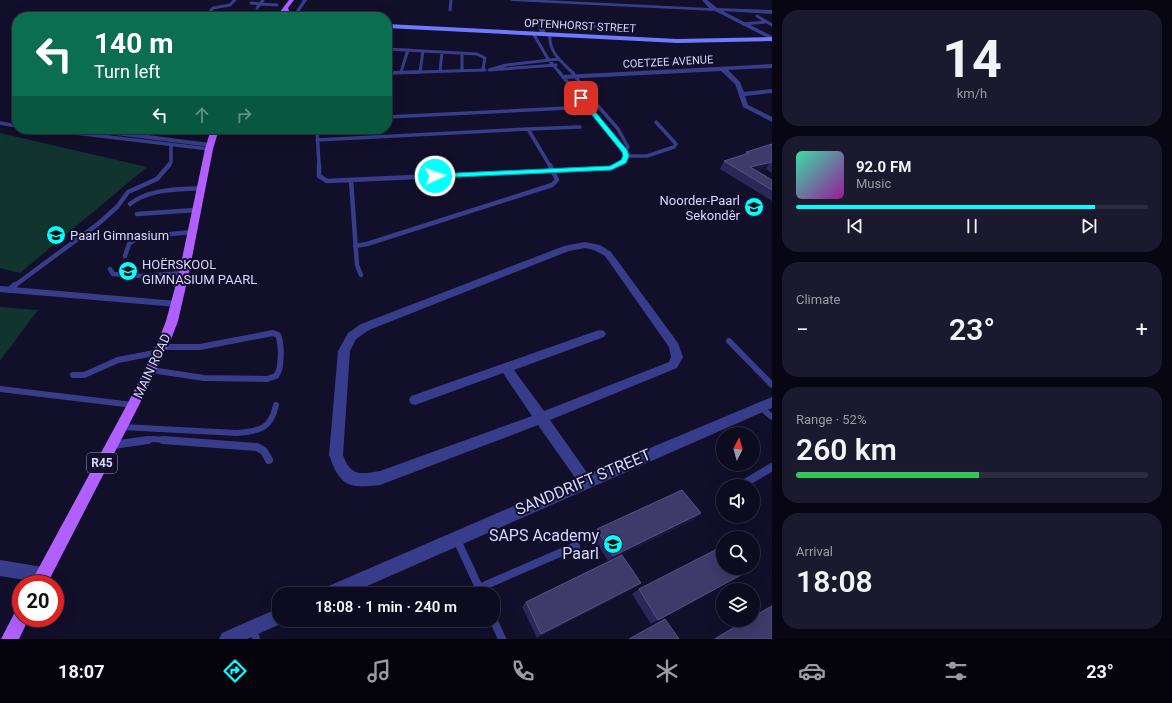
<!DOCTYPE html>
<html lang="en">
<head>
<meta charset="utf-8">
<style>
	body { margin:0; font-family:Roboto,sans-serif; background:#1b192d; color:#f1f3f6; height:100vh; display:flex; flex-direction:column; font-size:15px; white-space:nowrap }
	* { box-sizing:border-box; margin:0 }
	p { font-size:13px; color:#9a9ba5 }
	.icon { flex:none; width:22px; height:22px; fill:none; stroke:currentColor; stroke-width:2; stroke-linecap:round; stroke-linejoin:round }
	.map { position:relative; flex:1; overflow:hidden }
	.drawer { display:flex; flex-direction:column; gap:10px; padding:10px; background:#070612; width:400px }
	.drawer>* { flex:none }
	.banner { position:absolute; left:12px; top:12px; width:380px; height:122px; border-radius:16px; box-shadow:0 4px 16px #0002,0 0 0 1px #2d2b3e; background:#0b6e4f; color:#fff; overflow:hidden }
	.needle { width:26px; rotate:6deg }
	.controls { position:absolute; left:716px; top:427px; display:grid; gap:8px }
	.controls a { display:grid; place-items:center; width:44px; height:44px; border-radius:50%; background:#0d0b20; box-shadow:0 4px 16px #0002,0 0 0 1px #2d2b3e; font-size:20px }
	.speed { position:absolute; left:12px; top:575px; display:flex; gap:8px; font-size:20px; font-weight:700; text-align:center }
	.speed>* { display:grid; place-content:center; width:52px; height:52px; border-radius:50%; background:#0d0b20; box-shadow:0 4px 16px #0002,0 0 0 1px #2d2b3e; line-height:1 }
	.speed .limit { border:6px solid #d22; background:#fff; color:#111 }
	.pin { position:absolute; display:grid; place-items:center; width:34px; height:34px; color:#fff; margin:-17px; border-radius:8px; box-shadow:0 2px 6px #0006 }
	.me { position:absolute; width:44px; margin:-22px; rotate:87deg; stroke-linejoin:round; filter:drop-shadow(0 0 3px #0008) }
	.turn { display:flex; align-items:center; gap:14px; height:84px; padding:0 16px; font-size:18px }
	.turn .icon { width:52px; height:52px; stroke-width:2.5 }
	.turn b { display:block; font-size:28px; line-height:34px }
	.lanes { display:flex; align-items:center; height:38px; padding:0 16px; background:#0003; justify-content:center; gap:20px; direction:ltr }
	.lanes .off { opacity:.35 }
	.big { font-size:30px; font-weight:600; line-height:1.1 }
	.drawer .card { flex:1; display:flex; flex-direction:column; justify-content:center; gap:6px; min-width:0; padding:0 14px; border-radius:16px; background:#1b192d }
	.drawer .dial { align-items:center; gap:0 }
	.dial b { font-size:52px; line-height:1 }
	.song { display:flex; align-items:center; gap:12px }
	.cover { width:48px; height:48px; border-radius:6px; background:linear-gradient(135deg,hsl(160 70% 55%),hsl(300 70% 35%)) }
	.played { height:4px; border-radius:2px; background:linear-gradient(90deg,#04fffe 85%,#2d2b3e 85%) }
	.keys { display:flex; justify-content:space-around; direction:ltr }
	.heat { display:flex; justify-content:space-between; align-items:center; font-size:22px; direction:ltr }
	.charge { height:6px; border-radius:3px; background:linear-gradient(90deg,#34c759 52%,#2d2b3e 0) }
	.trip { position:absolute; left:272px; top:587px; width:228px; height:40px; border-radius:16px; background:#0d0b20; box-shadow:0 4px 16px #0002,0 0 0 1px #2d2b3e; font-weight:600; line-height:40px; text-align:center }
	.menu { display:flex; height:64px; justify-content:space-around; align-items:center; background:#05040d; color:#9a9ba5 }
	.menu .icon { width:28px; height:28px }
	.menu .selected { color:#04fffe }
	.menu b { font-size:18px; color:#f1f3f6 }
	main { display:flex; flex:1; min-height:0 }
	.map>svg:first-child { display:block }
	.green { fill:#12342f }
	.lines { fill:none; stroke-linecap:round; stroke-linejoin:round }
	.service-far4 { stroke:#383d8b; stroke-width:3 }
	.service-far3 { stroke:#383d8b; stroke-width:3.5 }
	.service-far2 { stroke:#383d8b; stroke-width:4.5 }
	.service-far1 { stroke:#383d8b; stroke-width:6 }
	.service { stroke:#383d8b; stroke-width:8 }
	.minor { fill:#383d8b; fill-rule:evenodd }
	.secondary { fill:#6f7aff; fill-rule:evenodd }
	.primary { fill:#b25fff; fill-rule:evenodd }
	.wall { fill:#2c2759 }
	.shaded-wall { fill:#19163e }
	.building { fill:#3e3a6a; stroke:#565382 }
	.route { fill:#04fffe; stroke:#03a6a5 }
	.labels { text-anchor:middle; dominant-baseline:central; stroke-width:4; stroke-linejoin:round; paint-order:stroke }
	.far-street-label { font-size:11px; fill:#d8d8ff; stroke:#110f2a }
	.shield { fill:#110f2a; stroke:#9c9cbf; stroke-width:1 }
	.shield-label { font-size:12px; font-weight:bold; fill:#d8d8ff }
	.poi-label { font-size:13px; fill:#d8d8ff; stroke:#110f2a; text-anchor:start }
	.street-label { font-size:13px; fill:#d8d8ff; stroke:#110f2a }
	.near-street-label { font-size:16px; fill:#d8d8ff; stroke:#110f2a }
	.near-poi-label { font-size:16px; fill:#d8d8ff; stroke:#110f2a; text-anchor:end }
</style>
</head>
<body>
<main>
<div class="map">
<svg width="772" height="639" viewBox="0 0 772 639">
	<rect width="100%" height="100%" fill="#110f2a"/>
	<path class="green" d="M 0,133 L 147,167 L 20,273 L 0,268 Z
		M 0,307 L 38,310 L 0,361 Z"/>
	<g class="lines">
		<path class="service-far4" d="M 251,3 L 260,4
			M 260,4 L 277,5
			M 257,8 L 263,0
			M 450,10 L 451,0
			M 757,16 L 772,25
			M 205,17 L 213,8 L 230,5 L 235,0
			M 743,24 L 766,22
			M 533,33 L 548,59 L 560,73
			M 550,34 C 548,52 562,62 573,73
			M 387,49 L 477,54 L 485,58 L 483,69
			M 462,54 L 462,70
			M 556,65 L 489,70 L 506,65 L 559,59
			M 440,71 L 442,52
			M 401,72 L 408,50
			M 420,72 L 423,51
			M 387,73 L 485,70"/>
		<path class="service-far3" d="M 559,72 L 625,151 C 627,160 622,162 614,166
			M 572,72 L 591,98 L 618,129 L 628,147 L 625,151
			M 387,73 L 419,72
			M 387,117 L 589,107
			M 0,123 L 17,126
			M 42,129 L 209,149
			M 317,129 L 319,166
			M 528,129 L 580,127
			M 317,140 L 528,129 L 550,166
			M 626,156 L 647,156 L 674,147 L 676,144 L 656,122
			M 168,166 L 171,162 L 171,145"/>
		<path class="service-far2" d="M 319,165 L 319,176 L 327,181 L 611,168 L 616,165
			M 351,180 L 357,265 L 361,275
			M 130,204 C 151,188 177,190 202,188
			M 137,214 L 196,210
			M 355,246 L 367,244 L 552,185 L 557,180 L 550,165
			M 125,256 L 129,244 L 139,237 L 192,232
			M 110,269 L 113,274 L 142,276 L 184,273
			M 14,286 L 98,224 L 117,207 L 128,192 L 157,179 L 169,165"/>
		<path class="service-far1" d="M 0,289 L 177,304
			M 9,290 L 15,285
			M 729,341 L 772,385
			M 151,370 L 204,378 L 267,379 L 276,376 C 282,369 282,344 278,335 L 273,333 L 200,347 L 162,347
			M 73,375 L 84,375 L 118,360 L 159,352
			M 0,389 L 133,405
			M 760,407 L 772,417
			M 122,427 L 237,433 C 260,431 271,429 276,405
			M 141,441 L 153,439 L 176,441"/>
		<path class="service" d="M 163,440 L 257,447 L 264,451 L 269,460
			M 113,445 L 148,440
			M 740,486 L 772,467
			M 721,497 L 723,496
			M 457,540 L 482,594
			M 479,588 L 576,546
			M 493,619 L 502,639
			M 253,628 L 256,639"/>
		<path class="minor" d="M 303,0 L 307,0 L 298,14 L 294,14 Z
			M 510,0 L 544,0 L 709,8 L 702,0 L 707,0 L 717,8 L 772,10 L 772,14 L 723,11 L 772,36 L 772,40 L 715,11 L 512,1 Z
			M 167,15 L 195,15 L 198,17 L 164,17 Z
			M 544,22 L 620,25 L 623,27 L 620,29 L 544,26 L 546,34 L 543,36 L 540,34 L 538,25 Z
			M 772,64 L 772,68 L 728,70 L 740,82 L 744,92 L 772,89 L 772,93 L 745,96 L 748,105 L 772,117 L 772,122 L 743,107 L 735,84 L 721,71 L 564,79 L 561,77 L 564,75 Z
			M 80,129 L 101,129 L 210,143 L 214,145 L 210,147 L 84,131 Z
			M 585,242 L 600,245 L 611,252 L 678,343 L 683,357 L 677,368 L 550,420 L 588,474 L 772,397 L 772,408 L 349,594 L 322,594 L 324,588 L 576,479 L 538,425 L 380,485 C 348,489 340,486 329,455 L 338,351 L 348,333 L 361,324 L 564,246 ZM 585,248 L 594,250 L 605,256 L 669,347 L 671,357 L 669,362 L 544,411 L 514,370 L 604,337 L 606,334 L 604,331 L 600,330 L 596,331 L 411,396 L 409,400 L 411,404 L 415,405 L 503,373 L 532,416 L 380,471 C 360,474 351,477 343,455 L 350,351 L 356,339 L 369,330 L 569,251 Z
			M 0,560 L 43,567 L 49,569 L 51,575 L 49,581 L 43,583 L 0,576 Z
			M 279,608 L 279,620 L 286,620 L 285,622 L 247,639 L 219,639 L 222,633 Z"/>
		<path class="secondary" d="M 387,24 L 677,39 L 772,37 L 772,41 L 677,43 L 387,28 Z"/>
		<path class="primary" d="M 289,0 L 294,0 L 288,8 L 290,13 L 295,17 L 289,17 L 285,13 L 282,17 L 276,17 Z
			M 211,129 L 219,129 L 213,149 L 189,273 L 178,321 L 170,342 L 137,409 L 47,584 L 30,584 L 129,401 L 158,342 L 166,321 L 179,273 L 205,149 Z
			M 21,610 L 21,618 L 29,618 L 19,639 L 1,639 L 15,612 Z"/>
	</g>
	<path class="wall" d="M 772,144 L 772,173 L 766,169 L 758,171 L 772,180 L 772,201 L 720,169 L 724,161 L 745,155 L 746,152 Z
		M 701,513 L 693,520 L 608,561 L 592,535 L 597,529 Z
		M 740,576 L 651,624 L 632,594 L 639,589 Z
		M 634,588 L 537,638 L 522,607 L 526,602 Z
		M 772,605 L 772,639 L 713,639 L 745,620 L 753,620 L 753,616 Z"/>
	<path class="shaded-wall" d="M 771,161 L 766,169 L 745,175 L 750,167 Z
		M 701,513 L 693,520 L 608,561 L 613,556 Z
		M 750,570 L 740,576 L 651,624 L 658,620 Z
		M 641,583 L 634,588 L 537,638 L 541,634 Z"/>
	<path class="building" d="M 772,144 L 772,162 L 750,167 L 772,180 L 772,190 L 724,161 L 749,153 L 746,152 Z
		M 682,490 L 701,513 L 613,556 L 597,529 Z
		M 723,546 L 723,568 L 748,568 L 750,570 L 658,620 L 639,589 Z
		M 622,555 L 641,583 L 541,634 L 526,602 Z
		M 772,606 L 772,639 L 715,639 L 747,620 L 753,620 L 753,617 Z
		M 665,619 L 679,639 L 629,639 Z"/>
	<path class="route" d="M 579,97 L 583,97 L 627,150 L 629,156 L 626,163 L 611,170 L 435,178 L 432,176 L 435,174 L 610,166 L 621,160 L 623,156 L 622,152 L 579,99 Z"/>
	<defs>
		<g id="school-disc" transform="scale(1)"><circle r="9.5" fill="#04fffe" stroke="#110f2a"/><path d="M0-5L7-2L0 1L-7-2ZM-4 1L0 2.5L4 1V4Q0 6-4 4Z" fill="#111"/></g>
		<g id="university-disc" transform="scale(1)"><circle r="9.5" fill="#04fffe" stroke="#110f2a"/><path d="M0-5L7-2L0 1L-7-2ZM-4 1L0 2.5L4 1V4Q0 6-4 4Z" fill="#111"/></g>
	</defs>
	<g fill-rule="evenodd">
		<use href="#school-disc" x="754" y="207"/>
		<use href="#school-disc" x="56" y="235"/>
		<use href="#school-disc" x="128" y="271"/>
		<use href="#university-disc" x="613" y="544"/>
	</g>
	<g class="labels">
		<g class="far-street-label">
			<text transform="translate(580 26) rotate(3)">OPTENHORST STREET</text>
			<text transform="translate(668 62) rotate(-3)">COETZEE AVENUE</text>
		</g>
		<rect class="shield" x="87" y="453" width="30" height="20" rx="3"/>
		<g class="shield-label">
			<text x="102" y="463">R45</text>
		</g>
		<g class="poi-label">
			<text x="740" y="200" text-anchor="end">Noorder-Paarl<tspan x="740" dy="15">Sekondêr</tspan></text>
			<text x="70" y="235">Paarl Gimnasium</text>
			<text x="142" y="264">HOËRSKOOL<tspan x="142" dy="15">GIMNASIUM PAARL</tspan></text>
		</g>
		<g class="street-label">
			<text transform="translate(152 366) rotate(-65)">MAIN ROAD</text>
		</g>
		<g class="near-street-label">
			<text transform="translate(583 482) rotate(-23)">SANDDRIFT STREET</text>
		</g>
		<g class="near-poi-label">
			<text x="599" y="535">SAPS Academy<tspan x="599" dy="18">Paarl</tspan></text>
		</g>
	</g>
</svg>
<div class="controls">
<a><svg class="needle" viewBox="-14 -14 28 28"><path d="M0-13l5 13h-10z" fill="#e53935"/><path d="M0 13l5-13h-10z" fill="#9a9ba5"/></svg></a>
<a><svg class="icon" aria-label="sound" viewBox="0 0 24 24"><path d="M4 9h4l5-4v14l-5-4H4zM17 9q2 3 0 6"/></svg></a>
<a><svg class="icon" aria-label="search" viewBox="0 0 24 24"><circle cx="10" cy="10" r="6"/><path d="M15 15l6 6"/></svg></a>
<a><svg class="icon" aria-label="layers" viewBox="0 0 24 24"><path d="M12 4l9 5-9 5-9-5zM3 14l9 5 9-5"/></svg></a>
</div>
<div class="speed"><div class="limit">20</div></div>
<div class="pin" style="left:581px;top:98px;background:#d93025"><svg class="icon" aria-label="arrive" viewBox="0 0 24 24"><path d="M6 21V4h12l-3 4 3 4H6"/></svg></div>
<svg class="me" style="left:435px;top:176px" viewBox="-20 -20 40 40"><circle r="17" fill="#04fffe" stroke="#fff" stroke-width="3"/><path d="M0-11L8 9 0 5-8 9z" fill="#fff"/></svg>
<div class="trip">18:08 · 1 min · 240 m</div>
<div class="banner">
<div class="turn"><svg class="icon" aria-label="left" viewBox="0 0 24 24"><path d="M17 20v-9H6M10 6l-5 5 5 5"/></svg><div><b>140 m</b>Turn left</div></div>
<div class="lanes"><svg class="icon" aria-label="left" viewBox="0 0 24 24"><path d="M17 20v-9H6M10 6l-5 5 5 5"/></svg><svg class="icon off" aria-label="ahead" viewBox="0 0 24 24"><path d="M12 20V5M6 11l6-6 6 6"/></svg><svg class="icon off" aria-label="right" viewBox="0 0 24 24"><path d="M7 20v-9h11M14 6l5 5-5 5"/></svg></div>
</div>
</div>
<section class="drawer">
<div class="card dial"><b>14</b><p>km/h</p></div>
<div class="card">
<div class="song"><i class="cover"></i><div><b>92.0 FM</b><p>Music</p></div></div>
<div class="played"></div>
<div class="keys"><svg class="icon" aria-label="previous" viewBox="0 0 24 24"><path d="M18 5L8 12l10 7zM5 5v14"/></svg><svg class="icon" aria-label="pause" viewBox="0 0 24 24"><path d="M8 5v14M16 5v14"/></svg><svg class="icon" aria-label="next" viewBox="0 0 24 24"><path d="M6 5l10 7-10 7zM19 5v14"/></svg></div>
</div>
<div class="card"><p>Climate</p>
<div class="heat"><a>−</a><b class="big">23°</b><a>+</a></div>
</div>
<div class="card"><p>Range · 52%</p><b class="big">260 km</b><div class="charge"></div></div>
<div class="card"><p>Arrival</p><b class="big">18:08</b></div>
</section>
</main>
<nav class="menu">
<b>18:07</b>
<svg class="icon selected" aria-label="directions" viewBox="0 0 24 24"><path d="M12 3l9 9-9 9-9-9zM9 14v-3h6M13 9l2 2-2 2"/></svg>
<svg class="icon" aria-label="music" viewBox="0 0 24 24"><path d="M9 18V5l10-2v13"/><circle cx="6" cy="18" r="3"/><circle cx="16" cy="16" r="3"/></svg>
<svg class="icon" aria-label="phone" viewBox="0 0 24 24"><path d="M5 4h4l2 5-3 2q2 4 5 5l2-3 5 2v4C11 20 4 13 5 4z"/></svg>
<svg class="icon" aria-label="climate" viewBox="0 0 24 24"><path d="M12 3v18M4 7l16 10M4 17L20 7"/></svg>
<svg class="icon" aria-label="car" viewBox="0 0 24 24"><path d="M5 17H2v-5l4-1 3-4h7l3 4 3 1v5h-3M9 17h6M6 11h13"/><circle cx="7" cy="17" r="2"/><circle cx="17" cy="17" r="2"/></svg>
<svg class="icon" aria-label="filters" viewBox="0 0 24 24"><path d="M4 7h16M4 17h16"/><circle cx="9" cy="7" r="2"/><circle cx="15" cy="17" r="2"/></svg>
<b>23°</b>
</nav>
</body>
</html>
